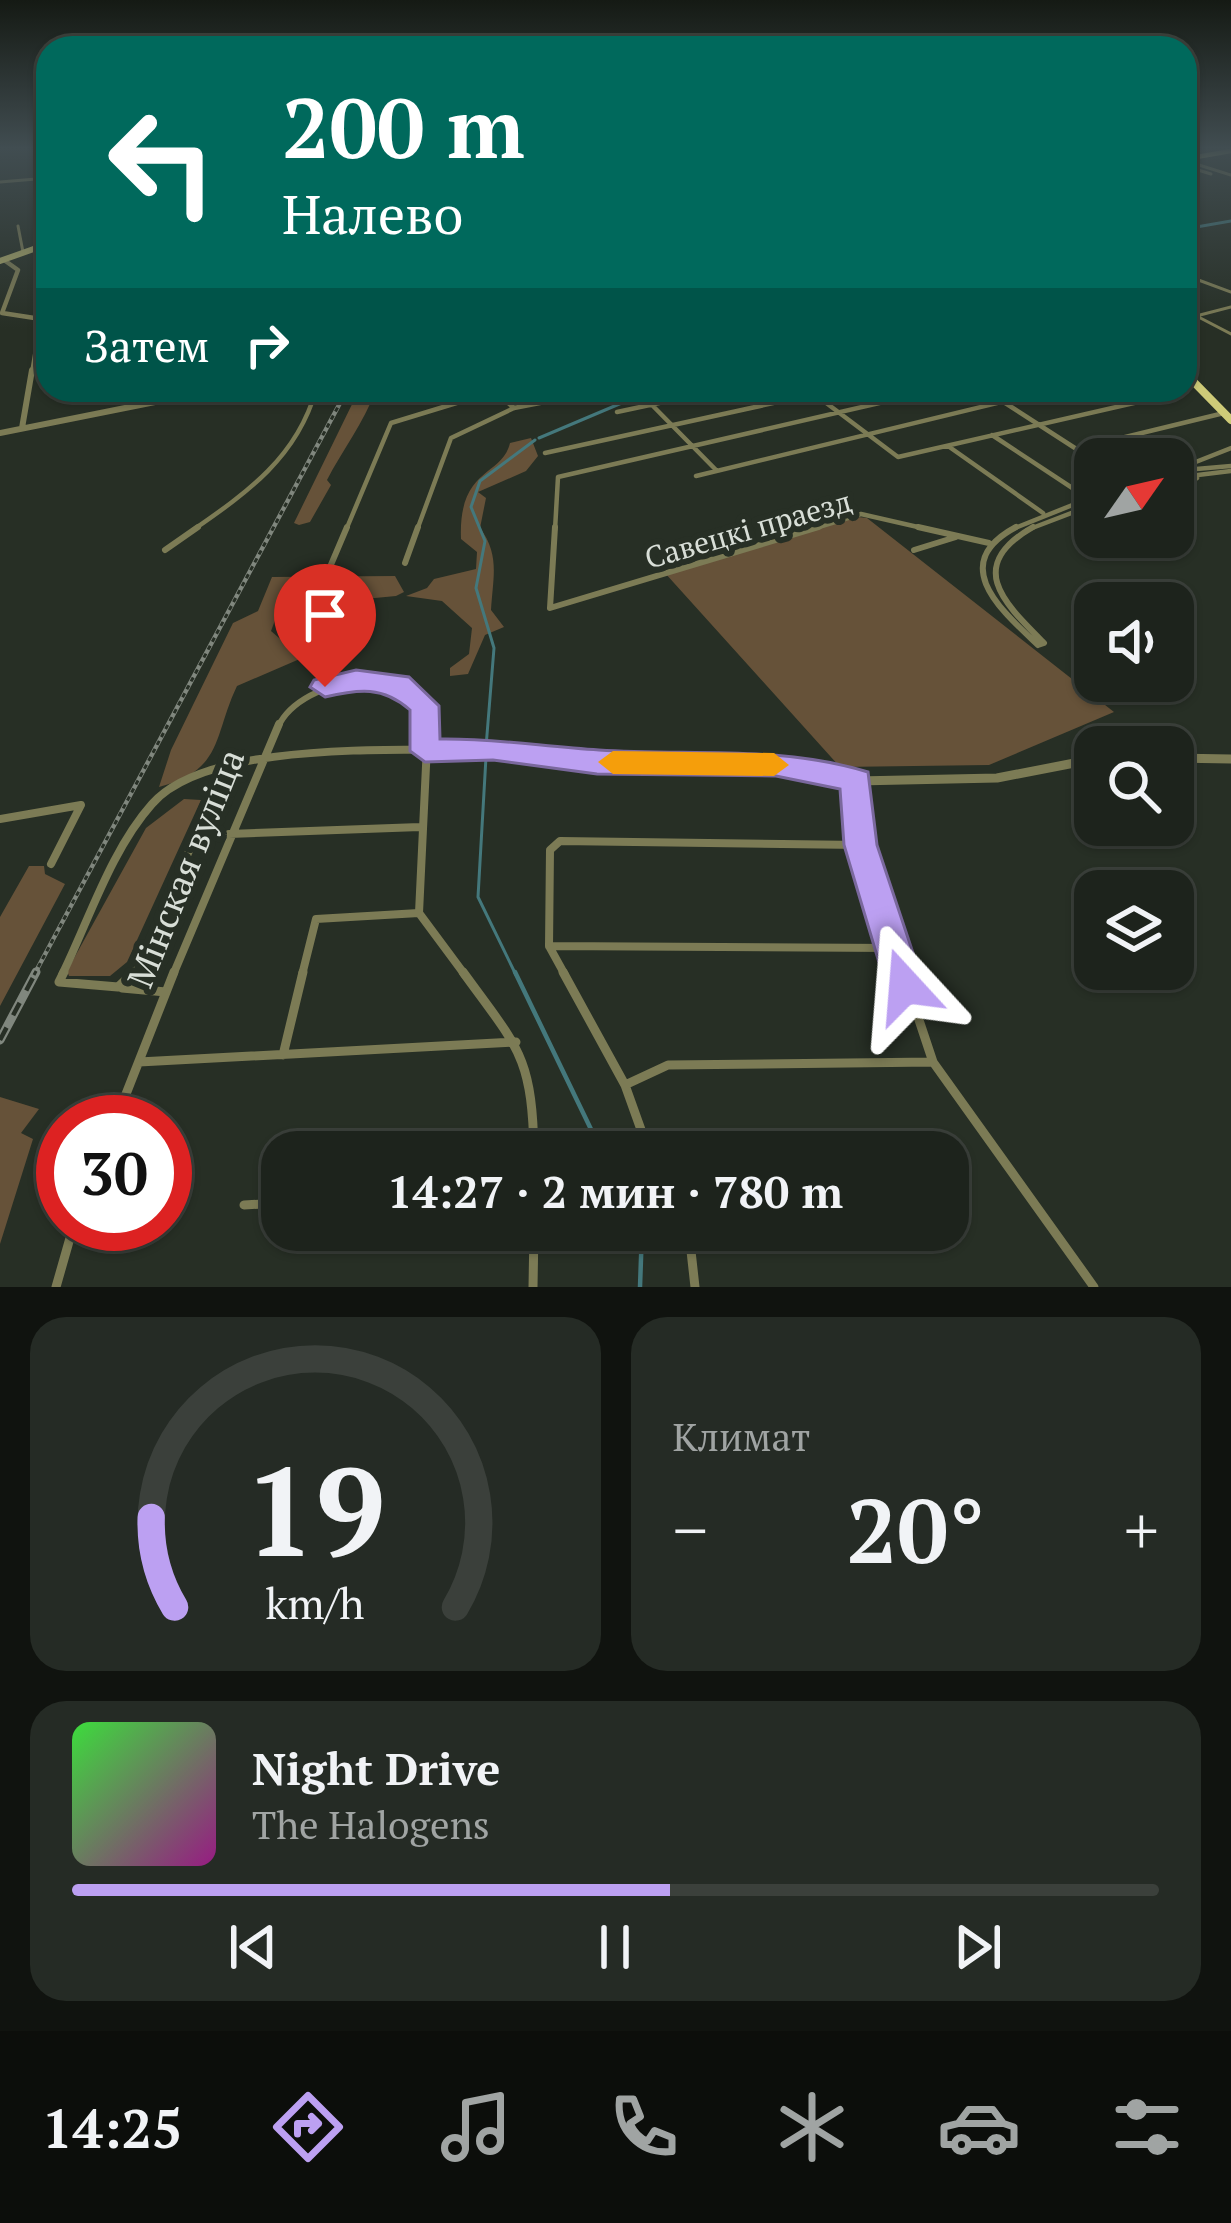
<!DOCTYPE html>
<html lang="ru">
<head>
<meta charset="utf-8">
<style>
	body { margin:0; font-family:"PT Serif",serif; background:#252b25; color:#f1f3f6; height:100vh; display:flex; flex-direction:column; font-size:45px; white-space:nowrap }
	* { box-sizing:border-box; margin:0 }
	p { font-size:39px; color:#a0a4a3 }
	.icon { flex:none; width:66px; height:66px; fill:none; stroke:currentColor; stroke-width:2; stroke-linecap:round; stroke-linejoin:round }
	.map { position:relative; height:1287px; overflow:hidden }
	.sheet { display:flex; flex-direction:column; gap:30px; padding:30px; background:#10130f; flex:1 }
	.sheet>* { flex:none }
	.hud { position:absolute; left:36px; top:36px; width:1161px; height:366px; border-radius:36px; box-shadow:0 3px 9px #0004,0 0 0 3px #3b403b; background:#00695c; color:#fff; overflow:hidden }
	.needle { width:78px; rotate:56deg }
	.buttons { position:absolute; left:1074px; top:438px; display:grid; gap:24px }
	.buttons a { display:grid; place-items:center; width:120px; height:120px; border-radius:24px; background:#1d231c; box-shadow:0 3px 9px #0004,0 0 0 3px #3b403b; font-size:60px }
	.speed { position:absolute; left:36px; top:1095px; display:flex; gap:24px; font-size:60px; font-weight:700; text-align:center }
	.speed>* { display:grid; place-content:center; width:156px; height:156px; border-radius:50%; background:#1d231c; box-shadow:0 3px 9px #0004,0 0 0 3px #3b403b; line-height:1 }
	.speed .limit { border:18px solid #d22; background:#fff; color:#111 }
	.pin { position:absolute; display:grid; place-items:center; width:102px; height:102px; color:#fff; margin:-123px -51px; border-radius:50% 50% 50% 0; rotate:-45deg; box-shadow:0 0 12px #0007 }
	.pin .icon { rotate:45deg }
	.me { position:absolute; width:132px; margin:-66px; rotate:341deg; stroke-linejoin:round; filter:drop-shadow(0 0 9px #0008) }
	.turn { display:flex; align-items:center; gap:42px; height:252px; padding:0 48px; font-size:54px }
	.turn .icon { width:156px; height:156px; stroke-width:2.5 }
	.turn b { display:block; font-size:84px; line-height:102px }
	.then { display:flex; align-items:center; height:114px; padding:0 48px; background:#0003; gap:24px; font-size:45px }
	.big { font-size:90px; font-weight:700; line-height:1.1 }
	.sheet .card { flex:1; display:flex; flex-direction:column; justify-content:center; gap:18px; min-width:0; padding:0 42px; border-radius:36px; background:#252b25 }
	.sheet .dial { align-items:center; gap:0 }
	.dial svg { height:312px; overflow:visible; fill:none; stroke:#3b403b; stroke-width:7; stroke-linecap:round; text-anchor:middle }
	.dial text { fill:#f1f3f6; stroke:none }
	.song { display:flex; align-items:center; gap:36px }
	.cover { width:144px; height:144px; border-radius:18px; background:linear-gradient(135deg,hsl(120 70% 55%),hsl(310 70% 35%)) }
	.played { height:12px; border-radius:6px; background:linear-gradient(90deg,#bca0f2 55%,#3b403b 55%) }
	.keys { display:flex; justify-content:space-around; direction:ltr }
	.heat { display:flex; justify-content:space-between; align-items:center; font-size:66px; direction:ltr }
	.sheet .tiles { flex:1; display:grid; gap:30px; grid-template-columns:1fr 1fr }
	.card:last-child { grid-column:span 2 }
	.trip { position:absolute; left:261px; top:1131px; width:708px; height:120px; border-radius:36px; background:#1d231c; box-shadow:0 3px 9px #0004,0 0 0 3px #3b403b; font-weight:700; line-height:120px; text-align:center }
	.menu { display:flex; height:192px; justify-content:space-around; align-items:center; background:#0c0e0b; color:#a0a4a3 }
	.menu .icon { width:84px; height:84px }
	.menu .on { color:#bca0f2 }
	.menu b { font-size:54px; color:#f1f3f6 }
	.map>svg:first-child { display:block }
	.green { fill:#665239 }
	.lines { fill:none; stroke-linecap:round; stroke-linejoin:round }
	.stream-far1 { stroke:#44787c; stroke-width:3 }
	.stream { stroke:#44787c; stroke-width:4.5 }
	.minor-far4 { stroke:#7c7b55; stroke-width:3 }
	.minor-far3 { stroke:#7c7b55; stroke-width:4.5 }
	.minor-far2 { stroke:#7c7b55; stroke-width:6 }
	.minor-far1 { stroke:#7c7b55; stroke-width:8 }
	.minor { stroke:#7c7b55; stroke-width:9 }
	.tertiary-far3 { stroke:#7c7b55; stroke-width:3 }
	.tertiary-far2 { stroke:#7c7b55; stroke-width:4.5 }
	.tertiary-far1 { stroke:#7c7b55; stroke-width:6 }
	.tertiary { stroke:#7c7b55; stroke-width:9 }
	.secondary-far1 { stroke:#aaa869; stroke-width:4.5 }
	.secondary { stroke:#aaa869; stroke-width:6 }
	.primary-far1 { stroke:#cecb78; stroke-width:4.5 }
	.primary { stroke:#cecb78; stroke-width:8 }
	.rail-far1-casing { stroke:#80877e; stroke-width:4.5 }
	.rail-casing { stroke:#80877e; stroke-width:9 }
	.rail-far1 { stroke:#272f25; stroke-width:3; stroke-dasharray:4.5; stroke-linecap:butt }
	.rail { stroke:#272f25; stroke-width:4.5; stroke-dasharray:14; stroke-linecap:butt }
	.route { fill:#bca0f2; stroke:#7a689d; stroke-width:3 }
	.slow { fill:#f59e0b }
	.labels { text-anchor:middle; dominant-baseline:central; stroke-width:12; stroke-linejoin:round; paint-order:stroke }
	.street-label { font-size:30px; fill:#d8ded7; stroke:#272f25 }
	.near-street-label { font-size:36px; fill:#d8ded7; stroke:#272f25 }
</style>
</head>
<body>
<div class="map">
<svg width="1231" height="1287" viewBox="0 0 1231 1287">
	<rect width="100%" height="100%" fill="#272f25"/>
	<path class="green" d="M 359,390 L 376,390 C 364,422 342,451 327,480 L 331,485 L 310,522 L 299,525 L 294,523 Z
		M 531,438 L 538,456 L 526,471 L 478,492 L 486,498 L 480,528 C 500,555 493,577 491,610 L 504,627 L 485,635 L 468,674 L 450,676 L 450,668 L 469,654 L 472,628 L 442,601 L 406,596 L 427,588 L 434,579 L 476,569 L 477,552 L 461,539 C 458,467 502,477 510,443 Z
		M 858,517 L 867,518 L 1114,712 L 989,765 L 840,767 L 665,573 Z
		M 395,576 L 404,592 L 396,596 L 280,607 L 271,631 L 302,658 L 237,686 C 213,736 224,770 159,787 L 171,750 L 233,623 L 258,611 L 272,577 Z
		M 184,799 L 201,800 L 127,962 L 110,976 L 69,976 L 67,971 L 146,828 Z
		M 29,866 L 44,866 L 45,874 L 65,884 L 0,1006 L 0,917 Z
		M 0,1097 L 39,1109 L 21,1133 L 33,1139 L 0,1244 Z"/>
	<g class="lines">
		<path class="stream-far1" d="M 1185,229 L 1231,221
			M 539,438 L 624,402 L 618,390
			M 486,747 L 494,648 L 476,588 L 485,541 L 471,507 L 480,481 L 535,440
			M 486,757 L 478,897 L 516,975"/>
		<path class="stream" d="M 515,972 L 602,1152
			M 640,1287 L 642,1230"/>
		<path class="minor-far4" d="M 1199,165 L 1231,175
			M 1185,166 L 1211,174
			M 18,226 L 23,252
			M 1185,275 L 1231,292
			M 1185,310 L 1231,334
			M 1200,315 L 1231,307"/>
		<path class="minor-far3" d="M 809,390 L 898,457 L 1147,400 L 1137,390
			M 985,390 L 1095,461
			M 494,391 L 514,408
			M 652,405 L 717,471
			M 514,408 L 607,390
			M 617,412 L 720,390
			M 992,435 L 1089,499
			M 948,446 L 1043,513
			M 1076,449 L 1224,413
			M 545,453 L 833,390
			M 1173,471 L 1231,466
			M 696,476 L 1051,390
			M 1173,478 L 1231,471
			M 1197,478 L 1183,467 L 1231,448
			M 193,530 C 248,492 297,457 316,390
			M 346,530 L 391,423 L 499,390
			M 417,530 L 451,438 L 514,408
			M 555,530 L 558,477 L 936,390
			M 809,530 L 861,514 L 931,530
			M 1010,530 L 1095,496
			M 1027,530 L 1095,504"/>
		<path class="minor-far2" d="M 555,527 L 550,608 L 819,527
			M 918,527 L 989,543
			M 1016,527 C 947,564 1001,610 1038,645
			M 1033,527 C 965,566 1003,602 1044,643 L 1038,645
			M 165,550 L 198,527
			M 914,550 L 956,537
			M 405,563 L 418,527
			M 330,567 L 347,527
			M 278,727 C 301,676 421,657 428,727"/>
		<path class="minor-far1" d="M 428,724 L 419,913 L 465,975
			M 857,781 C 848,845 884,915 904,975
			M 0,819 L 81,805 L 51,864
			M 229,834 L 420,827
			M 549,946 L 892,948
			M 62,975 C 89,920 111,850 152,804 C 206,742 386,751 464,749
			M 131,975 L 139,968 L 224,769
			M 173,975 L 279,724
			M 302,975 L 316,919 L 419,913
			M 565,975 L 549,946 L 550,850 L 560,841 L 861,845"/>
		<path class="minor" d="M 64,972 L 59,982 L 118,987 L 134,972
			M 463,972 C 518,1048 532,1055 534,1152
			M 563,972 L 625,1085 L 649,1152
			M 903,972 L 933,1062 L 1094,1287
			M 122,988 L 166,992
			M 283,1055 L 303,972
			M 139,1062 L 516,1042
			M 625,1085 L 668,1065 L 933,1062
			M 115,1122 L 174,972
			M 244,1205 L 282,1203
			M 689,1233 L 852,1230
			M 689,1233 L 695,1287
			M 56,1287 L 74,1224
			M 533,1287 L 534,1230"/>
		<path class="tertiary-far3" d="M 0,182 L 48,178"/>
		<path class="tertiary-far2" d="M 4,260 L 18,270 L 2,313 L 41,319 L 32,373"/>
		<path class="tertiary-far1" d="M 22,428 L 32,370
			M 0,433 L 215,390"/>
		<path class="tertiary" d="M 464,749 L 597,762 L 776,765 L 857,781 L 997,778 L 1095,759
			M 1173,758 L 1231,759"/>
		<path class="secondary-far1" d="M 33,249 L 48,244"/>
		<path class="secondary" d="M 0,261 L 42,246"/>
		<path class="primary-far1" d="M 1185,159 L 1231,151"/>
		<path class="primary" d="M 1185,373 L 1231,420"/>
		<g class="rail-far1-casing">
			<path id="rail-far1" d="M 34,975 L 347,390"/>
		</g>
		<g class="rail-casing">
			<path id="rail" d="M 0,1040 L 36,972"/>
		</g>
		<use href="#rail-far1" class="rail-far1"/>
		<use href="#rail" class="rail"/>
	</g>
	<linearGradient id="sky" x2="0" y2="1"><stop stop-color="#151a14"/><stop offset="0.45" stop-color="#414d51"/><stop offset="1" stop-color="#414d51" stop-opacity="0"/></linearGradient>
	<rect width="1231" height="329" fill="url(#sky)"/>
	<path class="route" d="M 356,670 L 409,677 L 439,706 L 440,739 C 494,738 545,747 599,750 C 689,756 780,745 868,772 L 877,845 L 924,986 L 919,998 L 905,1003 L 892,998 L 886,986 L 844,845 L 840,789 L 776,776 L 597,774 L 493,760 L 425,762 L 410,751 L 410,710 C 383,686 359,689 325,697 L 310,687 L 314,680 Z"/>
	<path class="slow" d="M 613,751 L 774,753 L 789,765 L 774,776 L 613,774 L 598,762 Z"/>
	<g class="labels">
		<g class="street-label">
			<text transform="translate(748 529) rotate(-16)">Савецкі праезд</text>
		</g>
		<g class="near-street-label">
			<text transform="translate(185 868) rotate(-68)">Мінская вуліца</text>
		</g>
	</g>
</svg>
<div class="buttons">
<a><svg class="needle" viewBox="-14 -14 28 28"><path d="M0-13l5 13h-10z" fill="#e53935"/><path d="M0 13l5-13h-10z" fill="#a0a4a3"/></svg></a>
<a><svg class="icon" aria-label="sound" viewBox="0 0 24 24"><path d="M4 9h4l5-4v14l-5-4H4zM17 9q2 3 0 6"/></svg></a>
<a><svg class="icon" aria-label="search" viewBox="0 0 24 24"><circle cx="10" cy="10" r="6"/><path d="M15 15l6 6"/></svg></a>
<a><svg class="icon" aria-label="layers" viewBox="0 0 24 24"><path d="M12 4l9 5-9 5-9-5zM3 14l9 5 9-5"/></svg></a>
</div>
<div class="speed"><div class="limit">30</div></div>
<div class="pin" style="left:325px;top:687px;background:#d93025"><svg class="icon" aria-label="arrive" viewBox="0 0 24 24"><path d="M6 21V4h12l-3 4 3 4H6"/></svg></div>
<svg class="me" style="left:905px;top:986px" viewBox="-20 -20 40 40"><path d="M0-17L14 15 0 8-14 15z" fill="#bca0f2" stroke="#fff" stroke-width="4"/></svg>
<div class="trip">14:27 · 2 мин · 780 m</div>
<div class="hud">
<div class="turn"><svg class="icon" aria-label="left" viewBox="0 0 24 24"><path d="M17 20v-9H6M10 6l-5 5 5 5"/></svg><div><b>200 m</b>Налево</div></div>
<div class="then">Затем<svg class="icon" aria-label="right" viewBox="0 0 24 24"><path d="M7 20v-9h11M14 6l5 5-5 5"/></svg></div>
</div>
</div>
<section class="sheet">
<div class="tiles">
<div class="card dial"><svg viewBox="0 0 100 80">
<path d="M14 69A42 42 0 1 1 86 69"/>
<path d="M14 69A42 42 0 0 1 8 46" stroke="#bca0f2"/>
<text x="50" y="56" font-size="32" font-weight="700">19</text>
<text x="50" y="72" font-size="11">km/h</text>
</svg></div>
<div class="card"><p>Климат</p>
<div class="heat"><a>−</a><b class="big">20°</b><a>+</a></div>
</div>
<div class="card">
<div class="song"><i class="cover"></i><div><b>Night Drive</b><p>The Halogens</p></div></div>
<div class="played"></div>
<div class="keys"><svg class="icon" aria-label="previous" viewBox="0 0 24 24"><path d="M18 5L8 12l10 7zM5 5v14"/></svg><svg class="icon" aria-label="pause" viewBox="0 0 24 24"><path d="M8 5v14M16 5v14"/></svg><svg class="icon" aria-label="next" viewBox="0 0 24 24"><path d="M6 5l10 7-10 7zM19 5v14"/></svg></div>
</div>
</div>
</section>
<nav class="menu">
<b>14:25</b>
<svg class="icon on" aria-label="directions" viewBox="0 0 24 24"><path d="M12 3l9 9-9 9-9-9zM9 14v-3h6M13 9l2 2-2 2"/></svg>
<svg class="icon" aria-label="music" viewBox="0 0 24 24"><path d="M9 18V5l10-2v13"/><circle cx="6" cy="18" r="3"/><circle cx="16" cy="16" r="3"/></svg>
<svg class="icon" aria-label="phone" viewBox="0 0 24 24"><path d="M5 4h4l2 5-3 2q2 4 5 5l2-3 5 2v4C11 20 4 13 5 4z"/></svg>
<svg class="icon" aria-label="climate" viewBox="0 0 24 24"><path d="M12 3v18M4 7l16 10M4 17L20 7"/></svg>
<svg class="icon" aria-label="car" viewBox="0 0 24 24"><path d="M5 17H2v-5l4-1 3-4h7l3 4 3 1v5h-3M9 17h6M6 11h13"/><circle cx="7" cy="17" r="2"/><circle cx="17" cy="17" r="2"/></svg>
<svg class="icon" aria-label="filters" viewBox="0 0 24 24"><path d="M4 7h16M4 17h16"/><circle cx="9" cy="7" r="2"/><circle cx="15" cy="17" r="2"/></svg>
</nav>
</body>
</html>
